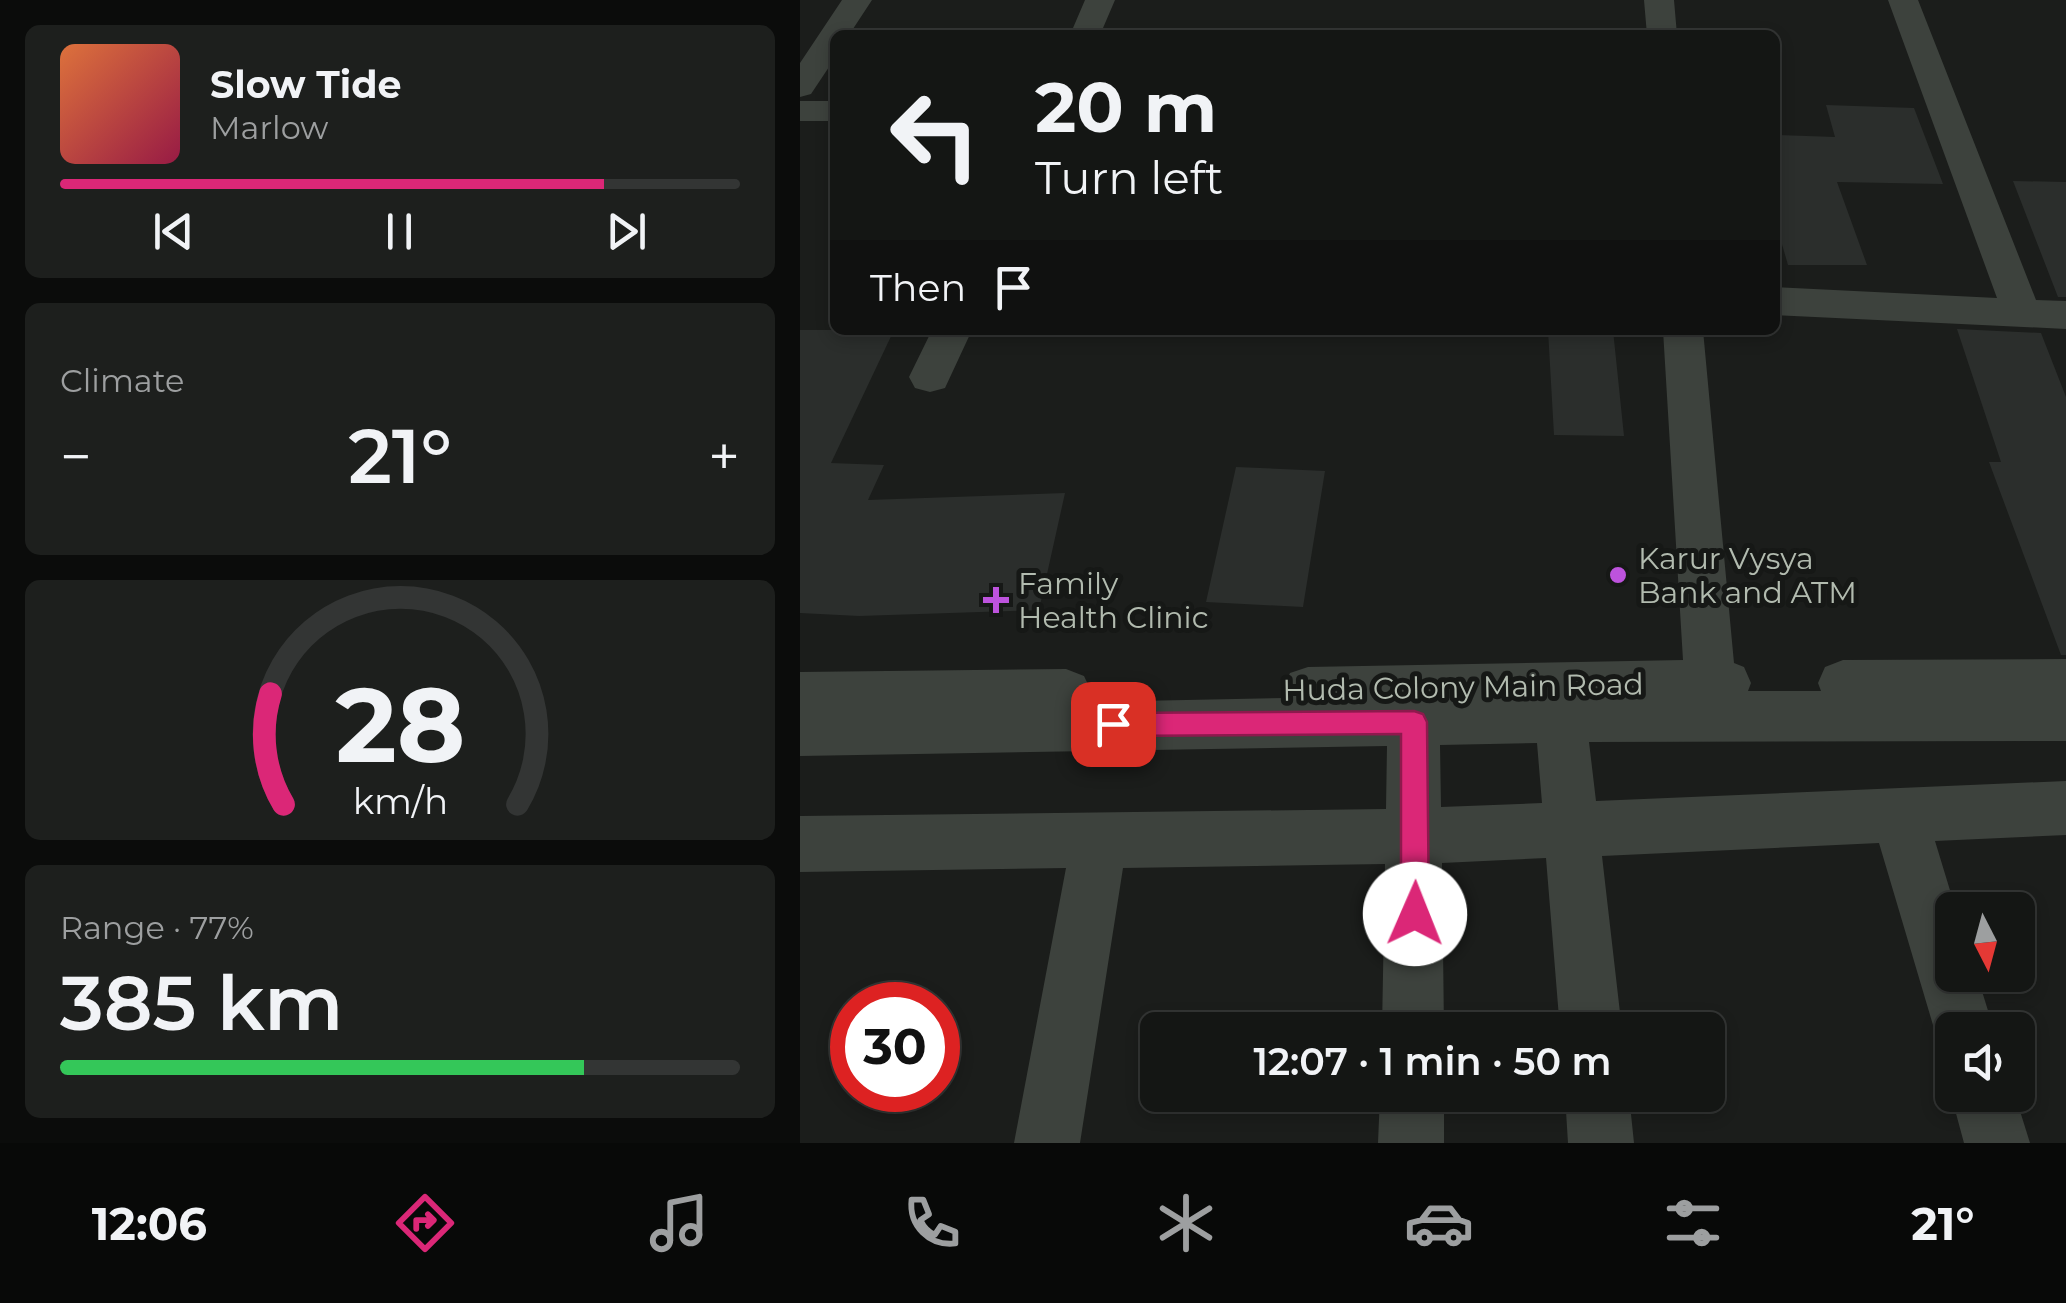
<!DOCTYPE html>
<html lang="en">
<head>
<meta charset="utf-8">
<style>
	body { margin:0; font-family:Montserrat,sans-serif; background:#1d1f1d; color:#f1f3f6; height:100vh; display:flex; flex-direction:column; font-size:38px; white-space:nowrap }
	* { box-sizing:border-box; margin:0 }
	p { font-size:32px; color:#9d9fa0 }
	.icon { flex:none; width:55px; height:55px; fill:none; stroke:currentColor; stroke-width:2; stroke-linecap:round; stroke-linejoin:round }
	.map { position:relative; flex:1; overflow:hidden }
	.drawer { display:flex; flex-direction:column; gap:25px; padding:25px; background:#0b0c0b; width:800px }
	.drawer>* { flex:none }
	.banner { position:absolute; left:30px; top:30px; width:950px; height:305px; border-radius:15px; box-shadow:0 5px 15px #0003,0 0 0 2px #333534; background:#141614; color:#f1f3f6; overflow:hidden }
	.needle { width:65px; rotate:174deg }
	.buttons { position:absolute; left:1135px; top:892px; display:grid; gap:20px }
	.buttons a { display:grid; place-items:center; width:100px; height:100px; border-radius:15px; background:#141614; box-shadow:0 5px 15px #0003,0 0 0 2px #333534; font-size:50px }
	.speed { position:absolute; left:30px; top:982px; display:flex; gap:20px; font-size:50px; font-weight:700; text-align:center }
	.speed>* { display:grid; place-content:center; width:130px; height:130px; border-radius:50%; background:#141614; box-shadow:0 5px 15px #0003,0 0 0 2px #333534; line-height:1 }
	.speed .limit { border:15px solid #d22; background:#fff; color:#111 }
	.pin { position:absolute; display:grid; place-items:center; width:85px; height:85px; color:#fff; margin:-42px; border-radius:20px; box-shadow:0 5px 15px #0006 }
	.me { position:absolute; width:110px; margin:-55px; rotate:1deg; stroke-linejoin:round; filter:drop-shadow(0 0 8px #0008) }
	.turn { display:flex; align-items:center; gap:35px; height:210px; padding:0 40px; font-size:45px }
	.turn .icon { width:130px; height:130px; stroke-width:2.5 }
	.turn b { display:block; font-size:70px; line-height:85px }
	.then { display:flex; align-items:center; height:95px; padding:0 40px; background:#0003; gap:20px; font-size:38px }
	.big { font-size:75px; font-weight:600; line-height:1.1 }
	.drawer .card { flex:1; display:flex; flex-direction:column; justify-content:center; gap:15px; min-width:0; padding:0 35px; border-radius:15px; background:#1d1f1d }
	.drawer .dial { align-items:center; gap:0 }
	.dial svg { height:260px; overflow:visible; fill:none; stroke:#333534; stroke-width:7; stroke-linecap:round; text-anchor:middle }
	.dial text { fill:#f1f3f6; stroke:none }
	.song { display:flex; align-items:center; gap:30px }
	.cover { width:120px; height:120px; border-radius:15px; background:linear-gradient(135deg,hsl(20 70% 55%),hsl(340 70% 35%)) }
	.played { height:10px; border-radius:5px; background:linear-gradient(90deg,#db2777 80%,#333534 80%) }
	.keys { display:flex; justify-content:space-around; direction:ltr }
	.heat { display:flex; justify-content:space-between; align-items:center; font-size:55px; direction:ltr }
	.charge { height:15px; border-radius:8px; background:linear-gradient(90deg,#34c759 77%,#333534 0) }
	.trip { position:absolute; left:340px; top:1012px; width:585px; height:100px; border-radius:15px; background:#141614; box-shadow:0 5px 15px #0003,0 0 0 2px #333534; font-weight:600; line-height:100px; text-align:center }
	.dock { display:flex; height:160px; justify-content:space-around; align-items:center; background:#080908; color:#9d9fa0 }
	.dock .icon { width:70px; height:70px }
	.dock .selected { color:#db2777 }
	.dock b { font-size:45px; color:#f1f3f6 }
	main { display:flex; flex:1; min-height:0 }
	.map>svg:first-child { display:block }
	.building { fill:#2b2e2c }
	.lines { fill:none; stroke-linecap:round; stroke-linejoin:round }
	.street { fill:#3d423d; fill-rule:evenodd }
	.route { fill:#db2777; stroke:#8e194d; stroke-width:2.5 }
	.poi-dot { fill:#bd53dd; stroke:#161816; stroke-width:4 }
	.labels { text-anchor:middle; dominant-baseline:central; stroke-width:10; stroke-linejoin:round; paint-order:stroke }
	.poi-label { font-size:30px; fill:#b2bbaf; stroke:#161816; text-anchor:start }
	.street-label { font-size:30px; fill:#b2bbaf; stroke:#161816 }
</style>
</head>
<body>
<main>
<section class="drawer">
<div class="card">
<div class="song"><i class="cover"></i><div><b>Slow Tide</b><p>Marlow</p></div></div>
<div class="played"></div>
<div class="keys"><svg class="icon" aria-label="previous" viewBox="0 0 24 24"><path d="M18 5L8 12l10 7zM5 5v14"/></svg><svg class="icon" aria-label="pause" viewBox="0 0 24 24"><path d="M8 5v14M16 5v14"/></svg><svg class="icon" aria-label="next" viewBox="0 0 24 24"><path d="M6 5l10 7-10 7zM19 5v14"/></svg></div>
</div>
<div class="card"><p>Climate</p>
<div class="heat"><a>−</a><b class="big">21°</b><a>+</a></div>
</div>
<div class="card dial"><svg viewBox="0 0 100 80">
<path d="M14 69A42 42 0 1 1 86 69"/>
<path d="M14 69A42 42 0 0 1 10 35" stroke="#db2777"/>
<text x="50" y="56" font-size="32" font-weight="700">28</text>
<text x="50" y="72" font-size="11">km/h</text>
</svg></div>
<div class="card"><p>Range · 77%</p><b class="big">385 km</b><div class="charge"></div></div>
</section>
<div class="map">
<svg width="1266" height="1143" viewBox="0 0 1266 1143">
	<rect width="100%" height="100%" fill="#1b1d1b"/>
	<path class="building" d="M 1026,105 L 1114,108 L 1143,184 L 1037,182 L 1067,265 L 988,265 L 975,220 L 975,135 L 1035,137 Z
		M 1213,181 L 1266,182 L 1266,297 L 1258,297 Z
		M 1157,329 L 1241,333 L 1266,397 L 1266,655 L 1261,655 L 1189,462 L 1201,462 Z
		M 0,330 L 94,330 L 31,463 L 84,465 L 68,500 L 265,493 L 239,610 L 59,616 L 0,613 Z
		M 748,330 L 813,330 L 824,436 L 754,435 Z
		M 436,467 L 525,471 L 503,607 L 406,602 Z"/>
	<g class="lines">
		<path class="street" d="M 42,0 L 72,0 L 49,35 L 35,35 L 35,58 L 11,94 L 0,97 L 0,63 Z
			M 285,0 L 315,0 L 300,35 L 270,35 Z
			M 844,0 L 874,0 L 877,35 L 847,35 Z
			M 1088,0 L 1118,0 L 1236,300 L 1266,301 L 1266,329 L 975,315 L 975,287 L 1197,298 Z
			M 0,101 L 35,101 L 35,121 L 0,121 Z
			M 132,330 L 172,330 L 145,388 L 130,392 L 115,388 L 109,377 Z
			M 863,330 L 903,330 L 934,663 L 944,667 L 951,683 L 948,691 L 1021,691 L 1018,683 L 1025,667 L 1043,660 L 1266,659 L 1266,741 L 789,742 L 796,801 L 1266,781 L 1266,835 L 1135,841 L 1156,910 L 1152,910 L 1152,975 L 1177,975 L 1194,1030 L 1152,1030 L 1152,1057 L 1141,1052 L 1079,843 L 802,856 L 822,1030 L 760,1030 L 746,858 L 642,863 L 644,1030 L 582,1030 L 585,864 L 323,868 L 280,1143 L 214,1143 L 266,868 L 0,872 L 0,816 L 586,809 L 587,746 L 0,756 L 0,672 L 266,669 L 284,676 L 292,693 L 288,702 L 486,698 L 482,690 L 490,673 L 508,667 L 883,660 ZM 737,743 L 742,803 L 641,807 L 640,745 Z
			M 1152,1091 L 1152,1095 L 1215,1095 L 1230,1143 L 1164,1143 L 1151,1095 Z
			M 580,1095 L 644,1095 L 644,1143 L 578,1143 Z
			M 765,1095 L 829,1095 L 834,1143 L 768,1143 Z"/>
	</g>
	<path class="route" d="M 614,711 L 623,714 L 627,722 L 629,914 L 625,923 L 615,927 L 605,923 L 601,914 L 601,734 L 313,736 L 304,733 L 300,724 L 304,716 L 313,713 Z"/>
	<g class="poi-dot">
		<circle cx="818" cy="575" r="10"/>
		<path d="M191 585h10v10h10v10h-10v10h-10v-10h-10v-10h10z"/>
	</g>
	<g class="labels">
		<g class="poi-label">
			<text x="838" y="558">Karur Vysya<tspan x="838" dy="34">Bank and ATM</tspan></text>
			<text x="218" y="583">Family<tspan x="218" dy="34">Health Clinic</tspan></text>
		</g>
		<g class="street-label">
			<text transform="translate(663 687) rotate(-1)">Huda Colony Main Road</text>
		</g>
	</g>
</svg>
<div class="buttons">
<a><svg class="needle" viewBox="-14 -14 28 28"><path d="M0-13l5 13h-10z" fill="#e53935"/><path d="M0 13l5-13h-10z" fill="#9d9fa0"/></svg></a>
<a><svg class="icon" aria-label="sound" viewBox="0 0 24 24"><path d="M4 9h4l5-4v14l-5-4H4zM17 9q2 3 0 6"/></svg></a>
</div>
<div class="speed"><div class="limit">30</div></div>
<div class="pin" style="left:313px;top:724px;background:#d93025"><svg class="icon" aria-label="arrive" viewBox="0 0 24 24"><path d="M6 21V4h12l-3 4 3 4H6"/></svg></div>
<svg class="me" style="left:615px;top:914px" viewBox="-20 -20 40 40"><circle r="19" fill="#fff"/><path d="M0-13L10 11 0 6-10 11z" fill="#db2777"/></svg>
<div class="trip">12:07 · 1 min · 50 m</div>
<div class="banner">
<div class="turn"><svg class="icon" aria-label="left" viewBox="0 0 24 24"><path d="M17 20v-9H6M10 6l-5 5 5 5"/></svg><div><b>20 m</b>Turn left</div></div>
<div class="then">Then<svg class="icon" aria-label="arrive" viewBox="0 0 24 24"><path d="M6 21V4h12l-3 4 3 4H6"/></svg></div>
</div>
</div>
</main>
<nav class="dock">
<b>12:06</b>
<svg class="icon selected" aria-label="directions" viewBox="0 0 24 24"><path d="M12 3l9 9-9 9-9-9zM9 14v-3h6M13 9l2 2-2 2"/></svg>
<svg class="icon" aria-label="music" viewBox="0 0 24 24"><path d="M9 18V5l10-2v13"/><circle cx="6" cy="18" r="3"/><circle cx="16" cy="16" r="3"/></svg>
<svg class="icon" aria-label="phone" viewBox="0 0 24 24"><path d="M5 4h4l2 5-3 2q2 4 5 5l2-3 5 2v4C11 20 4 13 5 4z"/></svg>
<svg class="icon" aria-label="climate" viewBox="0 0 24 24"><path d="M12 3v18M4 7l16 10M4 17L20 7"/></svg>
<svg class="icon" aria-label="car" viewBox="0 0 24 24"><path d="M5 17H2v-5l4-1 3-4h7l3 4 3 1v5h-3M9 17h6M6 11h13"/><circle cx="7" cy="17" r="2"/><circle cx="17" cy="17" r="2"/></svg>
<svg class="icon" aria-label="filters" viewBox="0 0 24 24"><path d="M4 7h16M4 17h16"/><circle cx="9" cy="7" r="2"/><circle cx="15" cy="17" r="2"/></svg>
<b>21°</b>
</nav>
</body>
</html>
